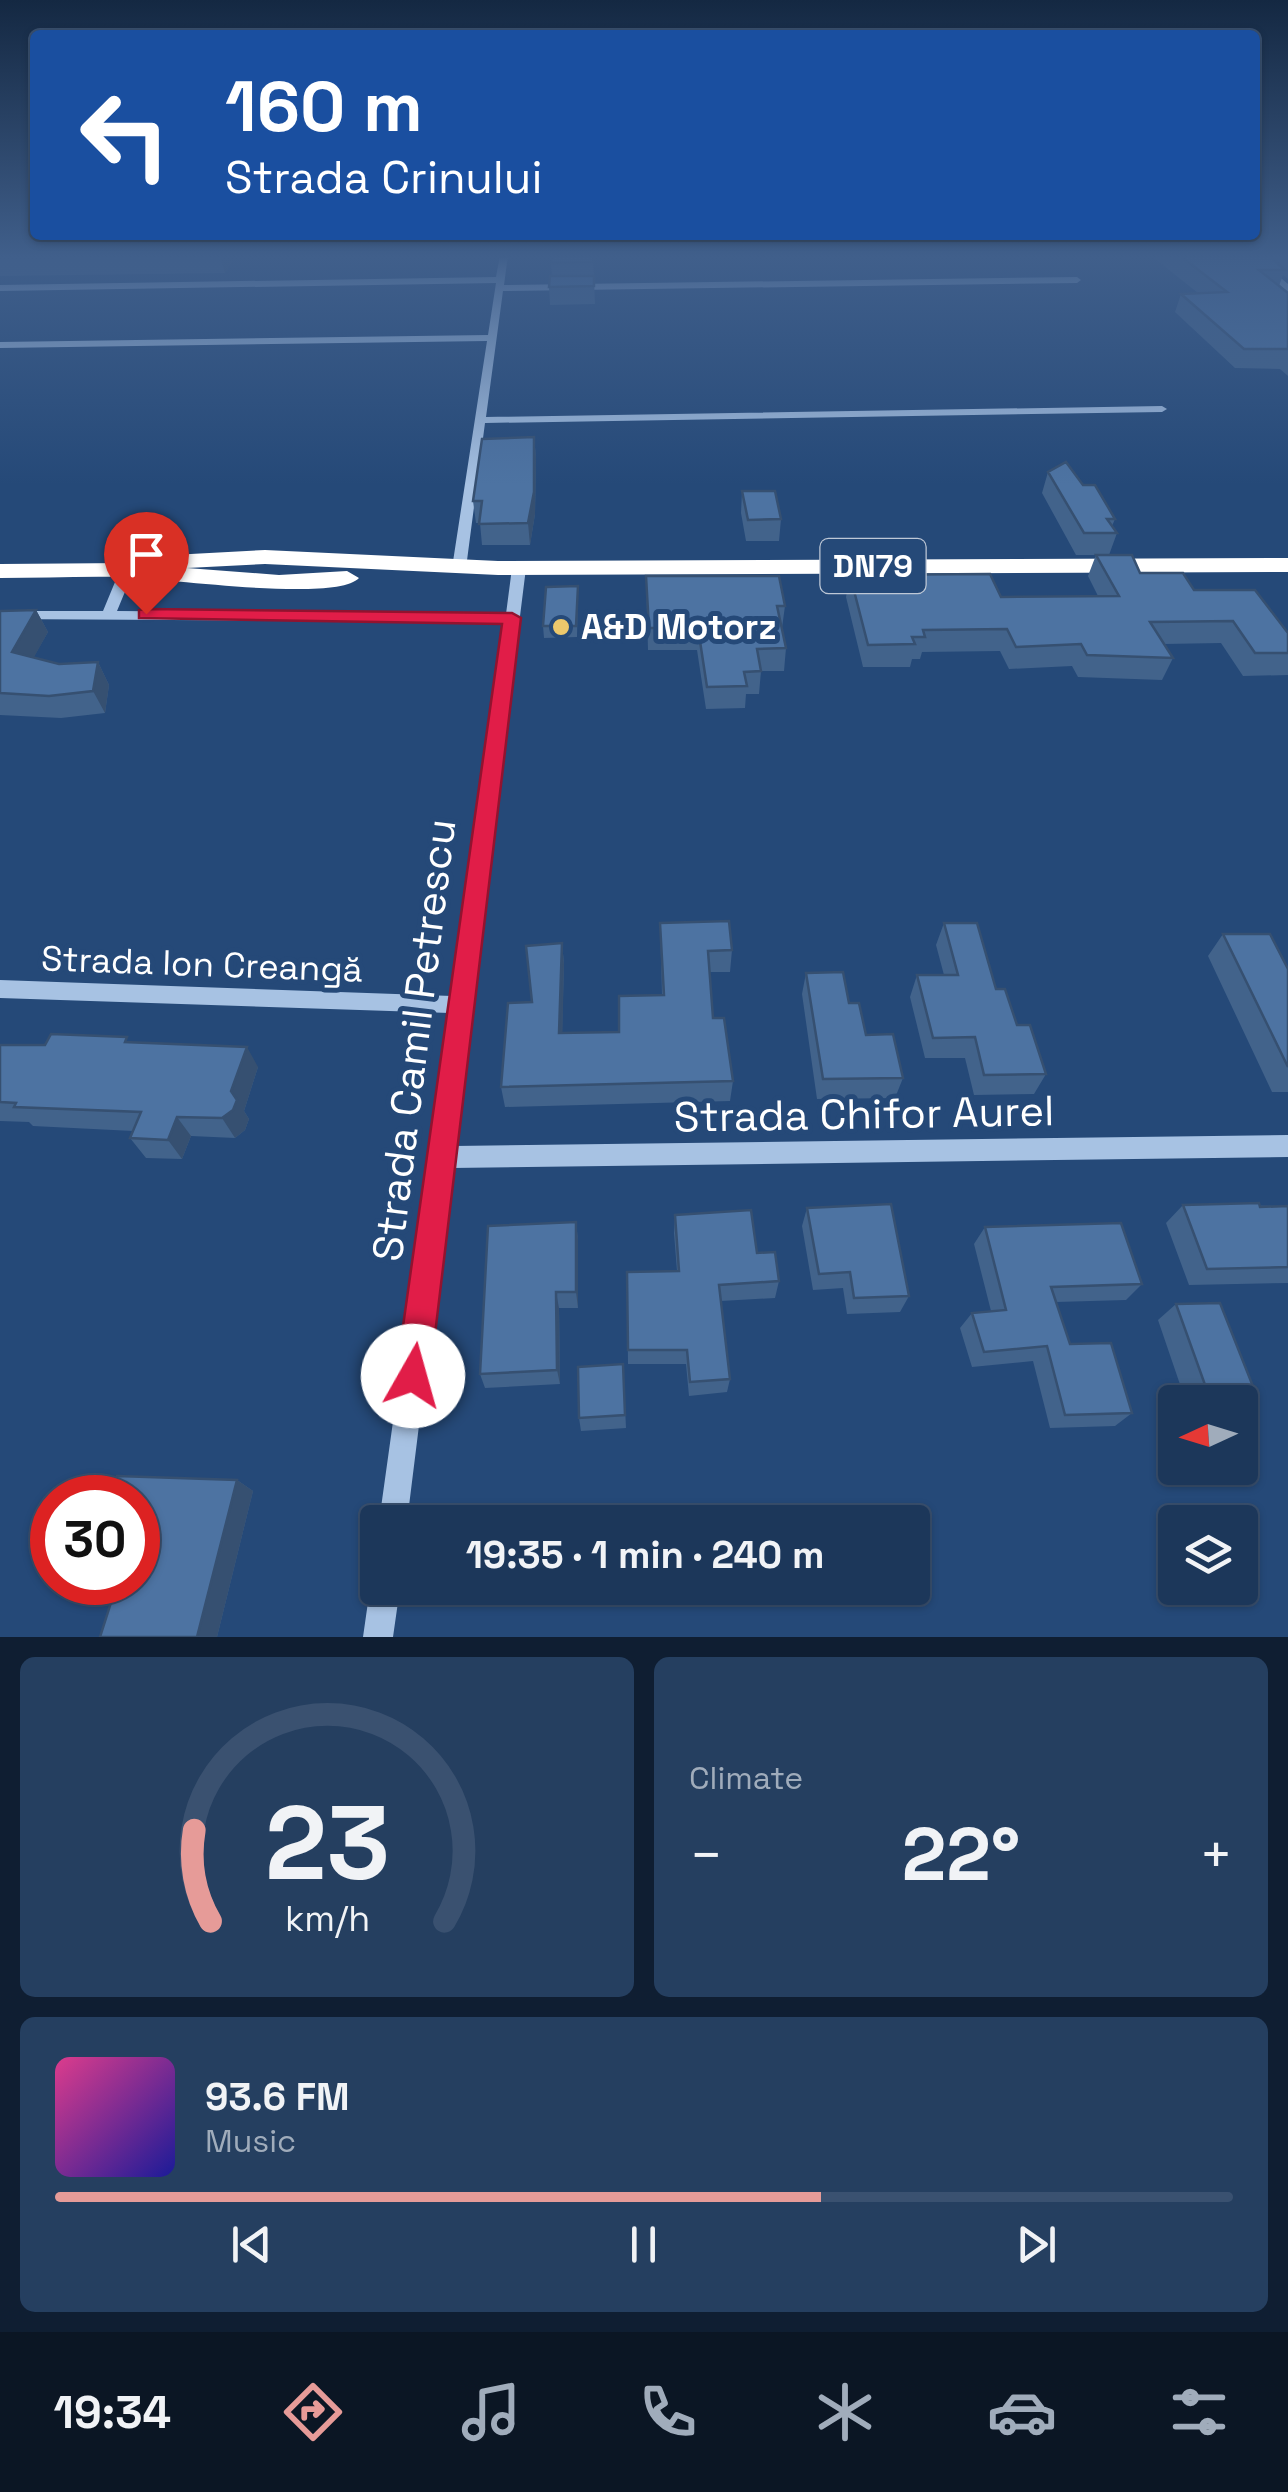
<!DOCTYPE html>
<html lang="en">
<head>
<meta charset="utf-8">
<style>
	body { margin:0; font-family:"Space Grotesk",sans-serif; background:#253f60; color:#f1f3f6; height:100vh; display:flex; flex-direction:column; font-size:38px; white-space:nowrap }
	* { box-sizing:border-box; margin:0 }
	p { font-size:32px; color:#a0acbb }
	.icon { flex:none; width:55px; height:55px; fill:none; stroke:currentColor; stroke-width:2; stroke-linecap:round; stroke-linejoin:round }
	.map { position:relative; height:1637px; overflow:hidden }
	.side { display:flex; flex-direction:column; gap:20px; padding:20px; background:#0f1e32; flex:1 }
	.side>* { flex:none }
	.top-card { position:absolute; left:30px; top:30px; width:1230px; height:210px; border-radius:10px; box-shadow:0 2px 8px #0004,0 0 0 2px #3a5170; background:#1a4fa0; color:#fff; overflow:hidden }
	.needle { width:65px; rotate:266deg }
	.fabs { position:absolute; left:1158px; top:1385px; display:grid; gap:20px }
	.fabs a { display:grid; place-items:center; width:100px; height:100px; border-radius:10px; background:#1c375a; box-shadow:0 2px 8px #0004,0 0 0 2px #3a5170; font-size:50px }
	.speed { position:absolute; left:30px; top:1475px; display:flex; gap:20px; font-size:50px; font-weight:700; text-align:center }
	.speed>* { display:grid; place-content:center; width:130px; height:130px; border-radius:50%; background:#1c375a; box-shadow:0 2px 8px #0004,0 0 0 2px #3a5170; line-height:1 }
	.speed .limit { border:15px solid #d22; background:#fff; color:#111 }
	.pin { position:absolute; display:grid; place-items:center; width:85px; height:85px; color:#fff; margin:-102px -42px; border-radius:50% 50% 50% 0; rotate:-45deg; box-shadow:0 0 10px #0007 }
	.pin .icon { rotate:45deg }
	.me { position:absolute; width:110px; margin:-55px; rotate:7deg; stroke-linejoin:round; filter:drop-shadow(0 0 8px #0008) }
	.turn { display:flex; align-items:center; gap:35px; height:210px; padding:0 30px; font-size:45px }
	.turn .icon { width:130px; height:130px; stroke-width:2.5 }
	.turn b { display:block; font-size:70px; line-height:85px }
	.big { font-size:75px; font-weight:700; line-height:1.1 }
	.side .tile { flex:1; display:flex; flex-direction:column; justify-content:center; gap:15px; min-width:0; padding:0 35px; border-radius:15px; background:#253f60 }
	.side .dial { align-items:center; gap:0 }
	.dial svg { height:260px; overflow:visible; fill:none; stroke:#3a5170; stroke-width:7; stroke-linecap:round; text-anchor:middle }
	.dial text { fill:#f1f3f6; stroke:none }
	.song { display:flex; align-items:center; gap:30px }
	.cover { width:120px; height:120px; border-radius:15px; background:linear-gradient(135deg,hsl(330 70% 55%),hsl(240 70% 35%)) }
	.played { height:10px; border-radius:5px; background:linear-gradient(90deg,#e69b98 65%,#3a5170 65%) }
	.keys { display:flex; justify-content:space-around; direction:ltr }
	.heat { display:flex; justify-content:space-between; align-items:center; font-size:55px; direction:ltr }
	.side .tiles { flex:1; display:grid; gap:20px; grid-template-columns:1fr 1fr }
	.tile:last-child { grid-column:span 2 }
	.trip { position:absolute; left:360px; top:1505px; width:570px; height:100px; border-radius:10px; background:#1c375a; box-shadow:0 2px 8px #0004,0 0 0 2px #3a5170; font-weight:700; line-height:100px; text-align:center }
	.tabs { display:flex; height:160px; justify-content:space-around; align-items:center; background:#0b1624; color:#a0acbb }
	.tabs .icon { width:70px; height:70px }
	.tabs .active { color:#e69b98 }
	.tabs b { font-size:45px; color:#f1f3f6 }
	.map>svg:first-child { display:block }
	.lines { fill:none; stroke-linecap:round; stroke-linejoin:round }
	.minor { fill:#a7c2e3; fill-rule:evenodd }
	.highway { fill:#fff; fill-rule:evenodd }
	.wall { fill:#42638b }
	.shaded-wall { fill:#365071 }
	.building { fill:#4d73a2; stroke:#365071; stroke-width:2.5 }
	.route { fill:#e11d48; stroke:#92132f; stroke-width:2.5 }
	.poi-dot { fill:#ecc86c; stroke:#254978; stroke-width:4 }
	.labels { text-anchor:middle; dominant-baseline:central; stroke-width:10; stroke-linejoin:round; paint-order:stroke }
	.shield { fill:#254978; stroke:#bec8d6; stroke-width:2.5 }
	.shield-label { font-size:32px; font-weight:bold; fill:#fff }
	.poi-label { font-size:35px; font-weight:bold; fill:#fff; stroke:#254978; text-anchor:start }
	.street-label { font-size:35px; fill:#fff; stroke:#254978 }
	.near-street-label { font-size:42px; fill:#fff; stroke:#254978 }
</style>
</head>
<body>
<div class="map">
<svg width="1288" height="1637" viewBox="0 0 1288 1637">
	<rect width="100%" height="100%" fill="#254978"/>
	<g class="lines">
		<path class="minor" d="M 500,255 L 508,255 L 504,285 L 1077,277 L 1081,280 L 1077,283 L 503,291 L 486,417 L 1162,406 L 1167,409 L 1162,412 L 485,423 L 466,568 L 459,572 L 452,568 L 487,341 L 0,348 L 0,342 L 488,335 L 496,283 L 0,291 L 0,285 L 496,277 Z
			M 1244,255 L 1254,255 L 1288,284 L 1288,292 Z
			M 519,564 L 526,568 L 454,1146 L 1288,1135 L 1288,1157 L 451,1168 L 407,1522 L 379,1522 L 450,1013 L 0,998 L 0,980 L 452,996 L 505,622 L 0,619 L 0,611 L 103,611 L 120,570 L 127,566 L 134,570 L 117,611 L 506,614 L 512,568 Z
			M 378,1576 L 378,1588 L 400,1588 L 393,1637 L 363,1637 L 370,1588 Z"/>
		<path class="highway" d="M 265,550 L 498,561 L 1288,558 L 1288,572 L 498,575 L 265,564 L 187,568 L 279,575 L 347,571 L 359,578 C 336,603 164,578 123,577 C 82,576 41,578 0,578 L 0,564 L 127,563 L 172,555 Z"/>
	</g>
	<path class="wall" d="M 0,255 L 236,255 L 225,273 L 0,276 Z
		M 593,255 L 595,304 L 550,305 L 549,287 L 552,276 L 551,263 Z
		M 1120,255 L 1288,255 L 1288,279 L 1283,275 L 1279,286 L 1288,293 L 1288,376 L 1280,369 L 1235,368 L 1175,312 L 1181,294 L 1198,293 L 1154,258 L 1124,259 Z
		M 534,437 L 536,458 L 535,514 L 530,545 L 482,545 L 480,523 L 476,523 L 473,501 Z
		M 1048,472 L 1083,485 L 1115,519 L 1112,526 L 1117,533 L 1109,555 L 1140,573 L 1194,590 L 1288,633 L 1288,675 L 1243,676 L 1221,643 L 1164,644 L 1173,658 L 1162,680 L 1078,677 L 1072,666 L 1009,669 L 1000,651 L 922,652 L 920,659 L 912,659 L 910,667 L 863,667 L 846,597 L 850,575 L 1001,597 L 1098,596 L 1088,576 L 1096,555 L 1076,555 L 1042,493 Z
		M 742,491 L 781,519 L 779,541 L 746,541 L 741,513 Z
		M 646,576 L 785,606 L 782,628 L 786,648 L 784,671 L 761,671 L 759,694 L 746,694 L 745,708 L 706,709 L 697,650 L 648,650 Z
		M 578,586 L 577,637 L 544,638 L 543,626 Z
		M 36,610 L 48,632 L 33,658 L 59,664 L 98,662 L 109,685 L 105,713 L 61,718 L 0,715 L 0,611 Z
		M 660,923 L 732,950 L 730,972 L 710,972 L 713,1018 L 733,1081 L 730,1101 L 505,1107 L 501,1087 L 532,1002 L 562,943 L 564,964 L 562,1033 L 619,1032 L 662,995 Z
		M 944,923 L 996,989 L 1046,1074 L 1034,1094 L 974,1095 L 965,1058 L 925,1058 L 910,997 L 917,975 L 944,975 L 936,945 Z
		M 1223,934 L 1288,969 L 1288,1092 L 1272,1092 L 1208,956 Z
		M 806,973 L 849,1003 L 866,1035 L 903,1078 L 895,1098 L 817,1099 L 802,994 Z
		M 131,1042 L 258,1067 L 244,1111 L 249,1119 L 245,1130 L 235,1138 L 191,1136 L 182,1159 L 146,1158 L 130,1138 L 133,1131 L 33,1126 L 29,1122 L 0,1121 L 0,1045 L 45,1045 Z
		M 1183,1205 L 1288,1206 L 1288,1283 L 1189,1285 L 1166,1223 Z
		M 807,1208 L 909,1296 L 900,1312 L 847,1314 L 843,1288 L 813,1290 L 802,1226 Z
		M 675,1215 L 757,1253 L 779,1281 L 775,1298 L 721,1301 L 730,1379 L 727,1392 L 689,1396 L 686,1364 L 628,1364 L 627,1272 L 677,1271 L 674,1233 Z
		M 576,1222 L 578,1240 L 578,1308 L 559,1308 L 560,1384 L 485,1388 L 480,1374 Z
		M 985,1227 L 1142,1284 L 1126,1300 L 1056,1302 L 1070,1344 L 1132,1413 L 1115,1426 L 1050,1428 L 1033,1361 L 972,1367 L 960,1328 L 972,1313 L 991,1311 L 974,1244 Z
		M 1176,1304 L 1256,1394 L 1240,1404 L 1240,1402 L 1186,1402 L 1158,1320 Z
		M 623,1364 L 626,1428 L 581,1431 L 579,1418 Z
		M 237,1480 L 253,1491 L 217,1637 L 100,1637 L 113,1596 L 102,1595 L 80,1588 Z"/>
	<path class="shaded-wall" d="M 236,255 L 225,273 L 220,256 Z
		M 534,437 L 536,458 L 535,514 L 530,545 L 528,523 Z
		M 36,610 L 48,632 L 24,675 L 12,652 Z
		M 98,662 L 109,685 L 105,713 L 93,691 Z
		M 562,943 L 564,964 L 562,1053 L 559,1033 Z
		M 247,1047 L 258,1067 L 244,1111 L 249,1119 L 245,1130 L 235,1138 L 222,1118 Z
		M 177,1117 L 191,1136 L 182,1159 L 168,1140 Z
		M 576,1222 L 578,1240 L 578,1308 L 576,1292 Z
		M 556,1292 L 559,1308 L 560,1384 L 557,1370 Z
		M 237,1480 L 253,1491 L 217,1637 L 197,1637 Z"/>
	<path class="building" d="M 0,255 L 220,255 L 0,258 Z
		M 552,255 L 593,255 L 593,262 L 551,263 Z
		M 1179,255 L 1268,255 L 1285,270 L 1259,270 L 1288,293 L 1288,349 L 1244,349 L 1181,294 L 1227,292 Z
		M 550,276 L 594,276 L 594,286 L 549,287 Z
		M 534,437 L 534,492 L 528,523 L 479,524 L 482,501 L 473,501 L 482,439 Z
		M 1066,462 L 1083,485 L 1095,485 L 1115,519 L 1107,519 L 1117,533 L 1084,533 L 1048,472 Z
		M 742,491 L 775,491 L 781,519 L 748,520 Z
		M 1096,555 L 1132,555 L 1140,573 L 1183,573 L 1194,590 L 1255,590 L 1288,633 L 1288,653 L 1255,653 L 1233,621 L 1150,622 L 1173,658 L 1087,655 L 1081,644 L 1016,647 L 1007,629 L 923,630 L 925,637 L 912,637 L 915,644 L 868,645 L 850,575 L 990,574 L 1001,597 L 1119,596 Z
		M 646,576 L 779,576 L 785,606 L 777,606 L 786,648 L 757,649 L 761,671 L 744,672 L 747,686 L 707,687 L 698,628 L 649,628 Z
		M 578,586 L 576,626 L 543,626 L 546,587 Z
		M 36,610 L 12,652 L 59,664 L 98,662 L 93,691 L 49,696 L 0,693 L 0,611 Z
		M 729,921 L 732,950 L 708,951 L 713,1018 L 724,1018 L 733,1081 L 501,1087 L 508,1003 L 532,1002 L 526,946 L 562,943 L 559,1033 L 619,1032 L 619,996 L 664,995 L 660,923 Z
		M 944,923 L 977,923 L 996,989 L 1005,989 L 1017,1025 L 1030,1025 L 1046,1074 L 984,1075 L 975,1037 L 933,1038 L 917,975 L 958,975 Z
		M 1223,934 L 1270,934 L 1288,969 L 1288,1067 Z
		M 843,972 L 849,1003 L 859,1003 L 866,1035 L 893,1034 L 903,1078 L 823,1079 L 806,973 Z
		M 51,1034 L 127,1037 L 125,1042 L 247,1047 L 231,1091 L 237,1100 L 233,1110 L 222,1118 L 177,1117 L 168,1140 L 130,1138 L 141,1112 L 14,1107 L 16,1103 L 0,1102 L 0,1045 L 45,1045 Z
		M 1259,1203 L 1260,1207 L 1288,1206 L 1288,1267 L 1207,1269 L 1183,1205 Z
		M 891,1204 L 909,1296 L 854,1298 L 850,1272 L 819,1274 L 807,1208 Z
		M 751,1210 L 757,1253 L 775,1252 L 779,1281 L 719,1285 L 730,1379 L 690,1382 L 687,1350 L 628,1350 L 627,1272 L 679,1271 L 675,1215 Z
		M 576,1222 L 576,1292 L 556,1292 L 557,1370 L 480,1374 L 488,1226 Z
		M 1121,1223 L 1142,1284 L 1051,1287 L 1070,1344 L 1111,1343 L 1132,1413 L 1065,1415 L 1047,1346 L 984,1352 L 972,1313 L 1006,1310 L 985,1227 Z
		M 1220,1303 L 1256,1394 L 1209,1396 L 1176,1304 Z
		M 623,1364 L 625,1415 L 579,1418 L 578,1367 Z
		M 117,1476 L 237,1480 L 197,1637 L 100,1637 L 115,1590 L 80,1588 L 82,1582 L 138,1582 L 138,1498 L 110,1498 Z"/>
	<linearGradient id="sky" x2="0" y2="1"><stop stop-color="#142842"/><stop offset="0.53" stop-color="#405f8b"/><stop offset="1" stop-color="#405f8b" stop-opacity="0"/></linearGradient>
	<rect width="1288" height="485" fill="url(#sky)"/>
	<path class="route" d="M 146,609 L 512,613 L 521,618 L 430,1376 L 425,1389 L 413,1394 L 401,1389 L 396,1376 L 502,624 L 139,618 L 139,610 Z"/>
	<circle class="poi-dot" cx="561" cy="627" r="10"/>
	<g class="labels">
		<rect class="shield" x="820.5" y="539" width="105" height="54" rx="8"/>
		<g class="shield-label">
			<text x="873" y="566">DN79</text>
		</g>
		<g class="poi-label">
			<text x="581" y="627">A&amp;D Motorz</text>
		</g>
		<g class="street-label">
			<text transform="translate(202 964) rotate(2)">Strada Ion Creangă</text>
		</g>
		<g class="near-street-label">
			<text transform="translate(414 1040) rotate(-83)">Strada Camil Petrescu</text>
			<text transform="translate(864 1114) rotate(-1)">Strada Chifor Aurel</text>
		</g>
	</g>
</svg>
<div class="fabs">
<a><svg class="needle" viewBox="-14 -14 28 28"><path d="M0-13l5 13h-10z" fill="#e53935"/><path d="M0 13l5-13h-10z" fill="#a0acbb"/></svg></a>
<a><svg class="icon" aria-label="layers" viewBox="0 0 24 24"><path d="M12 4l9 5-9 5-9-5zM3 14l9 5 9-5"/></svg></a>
</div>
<div class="speed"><div class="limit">30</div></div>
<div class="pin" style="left:146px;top:614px;background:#d93025"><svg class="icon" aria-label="arrive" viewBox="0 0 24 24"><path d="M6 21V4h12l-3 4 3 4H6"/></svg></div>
<svg class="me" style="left:413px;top:1376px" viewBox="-20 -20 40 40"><circle r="19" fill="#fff"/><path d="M0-13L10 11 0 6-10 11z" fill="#e11d48"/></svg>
<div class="trip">19:35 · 1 min · 240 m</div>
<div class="top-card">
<div class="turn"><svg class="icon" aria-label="left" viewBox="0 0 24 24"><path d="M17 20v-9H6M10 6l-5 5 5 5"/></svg><div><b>160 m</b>Strada Crinului</div></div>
</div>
</div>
<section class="side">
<div class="tiles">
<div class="tile dial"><svg viewBox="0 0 100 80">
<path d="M14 69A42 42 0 1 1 86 69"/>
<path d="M14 69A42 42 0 0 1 9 41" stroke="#e69b98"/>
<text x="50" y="56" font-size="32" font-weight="700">23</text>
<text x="50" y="72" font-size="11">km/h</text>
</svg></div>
<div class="tile"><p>Climate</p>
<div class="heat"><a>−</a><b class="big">22°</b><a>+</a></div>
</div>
<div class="tile">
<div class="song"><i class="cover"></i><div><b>93.6 FM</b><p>Music</p></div></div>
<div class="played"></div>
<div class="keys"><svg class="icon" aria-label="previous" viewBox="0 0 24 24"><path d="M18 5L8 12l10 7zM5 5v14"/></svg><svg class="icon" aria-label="pause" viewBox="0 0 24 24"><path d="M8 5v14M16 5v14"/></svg><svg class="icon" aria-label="next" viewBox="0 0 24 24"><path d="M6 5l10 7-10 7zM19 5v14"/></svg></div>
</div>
</div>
</section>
<nav class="tabs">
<b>19:34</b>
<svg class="icon active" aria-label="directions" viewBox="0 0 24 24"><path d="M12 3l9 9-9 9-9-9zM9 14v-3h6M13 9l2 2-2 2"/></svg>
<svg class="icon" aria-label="music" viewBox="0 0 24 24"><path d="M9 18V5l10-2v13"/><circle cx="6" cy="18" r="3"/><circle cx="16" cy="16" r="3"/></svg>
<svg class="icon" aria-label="phone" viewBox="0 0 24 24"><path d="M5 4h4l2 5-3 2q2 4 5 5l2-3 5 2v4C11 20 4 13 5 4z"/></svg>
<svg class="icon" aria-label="climate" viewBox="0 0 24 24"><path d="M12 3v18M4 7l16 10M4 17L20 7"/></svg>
<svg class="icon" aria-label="car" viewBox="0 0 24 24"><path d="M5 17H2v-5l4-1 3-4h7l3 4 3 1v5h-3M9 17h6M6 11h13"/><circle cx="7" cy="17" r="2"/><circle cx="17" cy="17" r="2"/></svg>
<svg class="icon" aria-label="filters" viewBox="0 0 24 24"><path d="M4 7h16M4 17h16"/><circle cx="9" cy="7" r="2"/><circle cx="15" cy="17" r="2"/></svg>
</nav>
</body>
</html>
